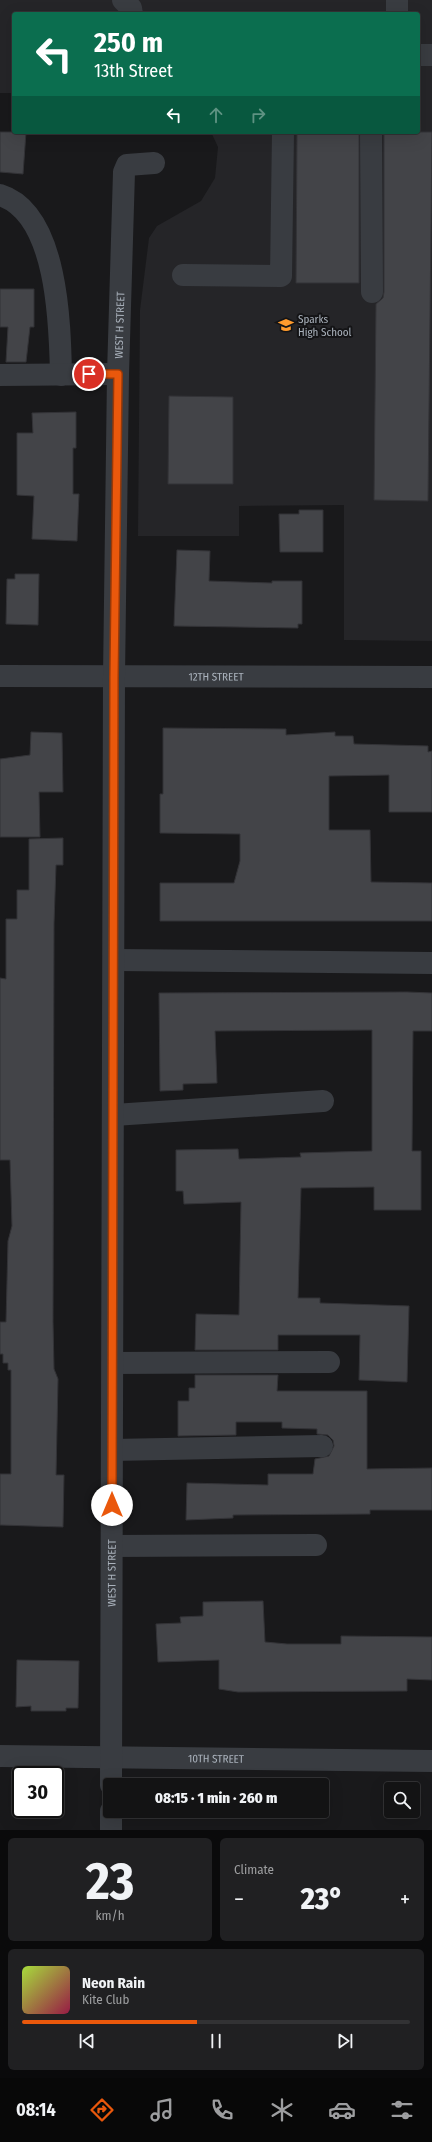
<!DOCTYPE html>
<html lang="en">
<head>
<meta charset="utf-8">
<style>
	body { margin:0; font-family:"Fira Sans Condensed",sans-serif; background:#202022; color:#f1f3f6; height:100vh; display:flex; flex-direction:column; font-size:15px; white-space:nowrap }
	* { box-sizing:border-box; margin:0 }
	p { font-size:13px; color:#9d9ea0 }
	.icon { flex:none; width:22px; height:22px; fill:none; stroke:currentColor; stroke-width:2; stroke-linecap:round; stroke-linejoin:round }
	.map { position:relative; height:1830px; overflow:hidden }
	.side { display:flex; flex-direction:column; gap:8px; padding:8px; background:#0a0a0b; flex:1 }
	.side>* { flex:none }
	.banner { position:absolute; left:12px; top:12px; width:408px; height:122px; border-radius:4px; box-shadow:0 4px 16px #0002,0 0 0 1px #323234; background:#0b6e4f; color:#fff; overflow:hidden }
	.controls { position:absolute; left:384px; top:1782px; display:grid; gap:8px }
	.controls a { display:grid; place-items:center; width:36px; height:36px; border-radius:4px; background:#131314; box-shadow:0 4px 16px #0002,0 0 0 1px #323234; font-size:20px }
	.speed { position:absolute; left:12px; top:1766px; display:flex; gap:8px; font-size:20px; font-weight:700; text-align:center }
	.speed>* { display:grid; place-content:center; width:52px; height:52px; border-radius:50%; background:#131314; box-shadow:0 4px 16px #0002,0 0 0 1px #323234; line-height:1 }
	.speed .limit { border:2px solid #111; border-radius:6px; background:#fff; color:#111 }
	.pin { position:absolute; display:grid; place-items:center; width:34px; height:34px; color:#fff; margin:-17px; border:2px solid #fff; border-radius:50%; box-shadow:0 1px 4px #0007 }
	.me { position:absolute; width:44px; margin:-22px; rotate:0deg; stroke-linejoin:round; filter:drop-shadow(0 0 3px #0008) }
	.turn { display:flex; align-items:center; gap:14px; height:84px; padding:0 16px; font-size:18px }
	.turn .icon { width:52px; height:52px; stroke-width:2.5 }
	.turn b { display:block; font-size:28px; line-height:34px }
	.lanes { display:flex; align-items:center; height:38px; padding:0 16px; background:#0003; justify-content:center; gap:20px; direction:ltr }
	.lanes .off { opacity:.35 }
	.big { font-size:30px; font-weight:800; line-height:1.1 }
	.side .widget { flex:1; display:flex; flex-direction:column; justify-content:center; gap:6px; min-width:0; padding:0 14px; border-radius:6px; background:#202022 }
	.side .dial { align-items:center; gap:0 }
	.dial b { font-size:52px; line-height:1 }
	.song { display:flex; align-items:center; gap:12px }
	.cover { width:48px; height:48px; border-radius:6px; background:linear-gradient(135deg,hsl(80 70% 55%),hsl(340 70% 35%)) }
	.played { height:4px; border-radius:2px; background:linear-gradient(90deg,#ea580c 45%,#323234 45%) }
	.keys { display:flex; justify-content:space-around; direction:ltr }
	.heat { display:flex; justify-content:space-between; align-items:center; font-size:22px; direction:ltr }
	.side .tiles { flex:1; display:grid; gap:8px; grid-template-columns:1fr 1fr }
	.widget:last-child { grid-column:span 2 }
	.trip { position:absolute; left:103px; top:1778px; width:226px; height:40px; border-radius:4px; background:#131314; box-shadow:0 4px 16px #0002,0 0 0 1px #323234; font-weight:800; line-height:40px; text-align:center }
	.dock { display:flex; height:64px; justify-content:space-around; align-items:center; background:#080808; color:#9d9ea0 }
	.dock .icon { width:28px; height:28px }
	.dock .active { color:#ea580c }
	.dock b { font-size:18px; color:#f1f3f6 }
	.map>svg:first-child { display:block }
	.built { fill:#252528 }
	.building { fill:#434448; stroke:#333337 }
	.lines { fill:none; stroke-linecap:round; stroke-linejoin:round }
	.minor { stroke:#393c41; stroke-width:22 }
	.route-casing { stroke:#983908; stroke-width:10 }
	.route { stroke:#ea580c; stroke-width:7 }
	.labels { text-anchor:middle; dominant-baseline:central; stroke-width:4; stroke-linejoin:round; paint-order:stroke }
	.poi-label { font-size:11px; fill:#aab2bc; stroke:#141416; text-anchor:start }
	.street-label { font-size:11px; fill:#aab2bc; stroke:#141416 }
</style>
</head>
<body>
<div class="map">
<svg width="432" height="1830" viewBox="0 0 432 1830">
	<rect width="100%" height="100%" fill="#19191b"/>
	<path class="built" d="M 0,0 L 432,0 L 432,641 L 344,640 L 344,505 L 239,506 L 239,536 L 138,536 L 140,310 L 149,238 L 157,226 L 201,201 L 215,178 L 218,147 L 211,132 L 418,132 L 418,14 L 14,14 L 14,93 L 0,93 Z"/>
	<path class="building" d="M 0,132 L 26,132 L 23,174 L 0,172 Z
		M 297,132 L 359,132 L 359,283 L 296,283 Z
		M 384,132 L 432,132 L 428,501 L 374,500 L 376,304 L 383,298 L 384,292 Z
		M 0,289 L 34,289 L 34,327 L 30,327 L 26,362 L 6,362 L 8,327 L 0,327 Z
		M 169,396 L 233,397 L 233,484 L 168,484 Z
		M 76,412 L 76,448 L 73,448 L 73,494 L 79,494 L 77,541 L 32,539 L 34,496 L 17,495 L 17,433 L 33,433 L 32,413 Z
		M 299,510 L 323,510 L 323,552 L 280,552 L 279,514 L 299,514 Z
		M 177,550 L 210,551 L 209,581 L 272,583 L 272,581 L 302,581 L 302,624 L 298,624 L 298,628 L 174,626 Z
		M 15,574 L 39,574 L 38,625 L 6,624 L 7,579 L 15,579 Z
		M 163,728 L 286,729 L 286,735 L 335,732 L 335,736 L 353,736 L 354,744 L 428,746 L 428,752 L 432,751 L 432,812 L 389,812 L 389,775 L 329,776 L 329,830 L 370,830 L 371,882 L 432,883 L 432,921 L 160,921 L 160,883 L 234,883 L 240,861 L 240,834 L 160,833 L 160,794 L 163,794 Z
		M 31,732 L 62,733 L 63,792 L 39,792 L 40,837 L 0,837 L 0,759 L 30,755 Z
		M 63,838 L 63,865 L 56,865 L 54,923 L 53,1322 L 54,1369 L 58,1379 L 56,1475 L 64,1475 L 63,1527 L 0,1525 L 0,1474 L 11,1474 L 11,1370 L 8,1370 L 8,1363 L 3,1363 L 3,1354 L 0,1354 L 0,1322 L 6,1322 L 8,1241 L 12,1226 L 10,1160 L 0,1160 L 0,978 L 6,979 L 6,919 L 17,919 L 17,890 L 29,890 L 29,839 Z
		M 407,992 L 432,993 L 432,1031 L 413,1031 L 412,1151 L 421,1151 L 421,1210 L 374,1210 L 374,1187 L 301,1188 L 298,1298 L 320,1298 L 320,1303 L 409,1306 L 407,1382 L 359,1380 L 360,1335 L 278,1335 L 278,1350 L 195,1350 L 196,1314 L 239,1315 L 241,1202 L 184,1204 L 183,1191 L 176,1191 L 176,1150 L 238,1149 L 239,1159 L 301,1157 L 300,1153 L 372,1151 L 372,1030 L 215,1031 L 217,1083 L 183,1084 L 183,1090 L 160,1091 L 159,993 Z
		M 195,1375 L 278,1375 L 277,1391 L 367,1391 L 367,1469 L 432,1468 L 432,1510 L 370,1510 L 370,1514 L 233,1515 L 233,1518 L 186,1520 L 187,1483 L 268,1485 L 268,1474 L 313,1474 L 315,1459 L 329,1456 L 334,1446 L 333,1440 L 328,1435 L 317,1434 L 317,1429 L 282,1428 L 282,1422 L 236,1422 L 236,1435 L 178,1436 L 178,1401 L 189,1401 L 189,1388 L 195,1388 Z
		M 263,1601 L 265,1642 L 287,1644 L 341,1644 L 341,1636 L 432,1637 L 432,1680 L 407,1679 L 407,1691 L 238,1692 L 219,1689 L 219,1660 L 158,1662 L 156,1624 L 181,1623 L 180,1617 L 203,1616 L 203,1602 Z
		M 17,1660 L 79,1661 L 78,1708 L 66,1708 L 66,1711 L 31,1711 L 31,1706 L 16,1707 Z"/>
	<g class="lines">
		<g class="minor">
			<path d="M 123,0 L 131,8 L 132,14"/>
			<path d="M 397,0 L 397,14"/>
			<path d="M 418,55 L 432,55"/>
			<path d="M 371,132 L 372,292"/>
			<path d="M 0,195 C 58,213 60,325 61,375"/>
			<path d="M 183,275 L 281,276 L 283,132"/>
			<path d="M 0,375 L 118,374"/>
			<path id="s1" d="M 0,676 L 432,677"/>
			<path d="M 115,960 L 432,963"/>
			<path d="M 114,1115 L 323,1101"/>
			<path d="M 113,1363 L 329,1362"/>
			<path d="M 112,1450 L 322,1446"/>
			<path d="M 112,1546 L 316,1545"/>
			<path id="s2" d="M 0,1756 L 432,1761"/>
			<path id="s3" d="M 111,1785 L 114,677 L 118,374 L 124,172 L 127,165 L 154,163"/>
			<path d="M 111,1830 L 111,1811"/>
		</g>
	</g>
	<g class="lines">
		<g class="route-casing">
			<path id="route" d="M 89,374 L 118,374 L 114,677 L 112,1505"/>
		</g>
		<use href="#route" class="route"/>
	</g>
	<defs>
		<g id="school-bare" transform="scale(1.2)"><path d="M0-5L7-2L0 1L-7-2ZM-4 1L0 2.5L4 1V4Q0 6-4 4Z" fill="#ff9b2d" stroke="#141416" stroke-width="2.5" paint-order="stroke"/></g>
	</defs>
	<g fill-rule="evenodd">
		<use href="#school-bare" x="286" y="325"/>
	</g>
	<g class="labels">
		<g class="poi-label">
			<text x="298" y="319">Sparks<tspan x="298" dy="13">High School</tspan></text>
		</g>
		<g class="street-label">
			<text stroke="none"><textPath href="#s3" startOffset="1460">WEST H STREET</textPath></text>
			<text stroke="none"><textPath href="#s1" startOffset="216">12TH STREET</textPath></text>
			<text stroke="none"><textPath href="#s3" startOffset="212">WEST H STREET</textPath></text>
			<text stroke="none"><textPath href="#s2" startOffset="216">10TH STREET</textPath></text>
		</g>
	</g>
</svg>
<div class="controls">
<a><svg class="icon" aria-label="search" viewBox="0 0 24 24"><circle cx="10" cy="10" r="6"/><path d="M15 15l6 6"/></svg></a>
</div>
<div class="speed"><div class="limit">30</div></div>
<div class="pin" style="left:89px;top:374px;background:#d93025"><svg class="icon" aria-label="arrive" viewBox="0 0 24 24"><path d="M6 21V4h12l-3 4 3 4H6"/></svg></div>
<svg class="me" style="left:112px;top:1505px" viewBox="-20 -20 40 40"><circle r="19" fill="#fff"/><path d="M0-13L10 11 0 6-10 11z" fill="#ea580c"/></svg>
<div class="trip">08:15 · 1 min · 260 m</div>
<div class="banner">
<div class="turn"><svg class="icon" aria-label="left" viewBox="0 0 24 24"><path d="M17 20v-9H6M10 6l-5 5 5 5"/></svg><div><b>250 m</b>13th Street</div></div>
<div class="lanes"><svg class="icon" aria-label="left" viewBox="0 0 24 24"><path d="M17 20v-9H6M10 6l-5 5 5 5"/></svg><svg class="icon off" aria-label="ahead" viewBox="0 0 24 24"><path d="M12 20V5M6 11l6-6 6 6"/></svg><svg class="icon off" aria-label="right" viewBox="0 0 24 24"><path d="M7 20v-9h11M14 6l5 5-5 5"/></svg></div>
</div>
</div>
<section class="side">
<div class="tiles">
<div class="widget dial"><b>23</b><p>km/h</p></div>
<div class="widget"><p>Climate</p>
<div class="heat"><a>−</a><b class="big">23°</b><a>+</a></div>
</div>
<div class="widget">
<div class="song"><i class="cover"></i><div><b>Neon Rain</b><p>Kite Club</p></div></div>
<div class="played"></div>
<div class="keys"><svg class="icon" aria-label="previous" viewBox="0 0 24 24"><path d="M18 5L8 12l10 7zM5 5v14"/></svg><svg class="icon" aria-label="pause" viewBox="0 0 24 24"><path d="M8 5v14M16 5v14"/></svg><svg class="icon" aria-label="next" viewBox="0 0 24 24"><path d="M6 5l10 7-10 7zM19 5v14"/></svg></div>
</div>
</div>
</section>
<nav class="dock">
<b>08:14</b>
<svg class="icon active" aria-label="directions" viewBox="0 0 24 24"><path d="M12 3l9 9-9 9-9-9zM9 14v-3h6M13 9l2 2-2 2"/></svg>
<svg class="icon" aria-label="music" viewBox="0 0 24 24"><path d="M9 18V5l10-2v13"/><circle cx="6" cy="18" r="3"/><circle cx="16" cy="16" r="3"/></svg>
<svg class="icon" aria-label="phone" viewBox="0 0 24 24"><path d="M5 4h4l2 5-3 2q2 4 5 5l2-3 5 2v4C11 20 4 13 5 4z"/></svg>
<svg class="icon" aria-label="climate" viewBox="0 0 24 24"><path d="M12 3v18M4 7l16 10M4 17L20 7"/></svg>
<svg class="icon" aria-label="car" viewBox="0 0 24 24"><path d="M5 17H2v-5l4-1 3-4h7l3 4 3 1v5h-3M9 17h6M6 11h13"/><circle cx="7" cy="17" r="2"/><circle cx="17" cy="17" r="2"/></svg>
<svg class="icon" aria-label="filters" viewBox="0 0 24 24"><path d="M4 7h16M4 17h16"/><circle cx="9" cy="7" r="2"/><circle cx="15" cy="17" r="2"/></svg>
</nav>
</body>
</html>
